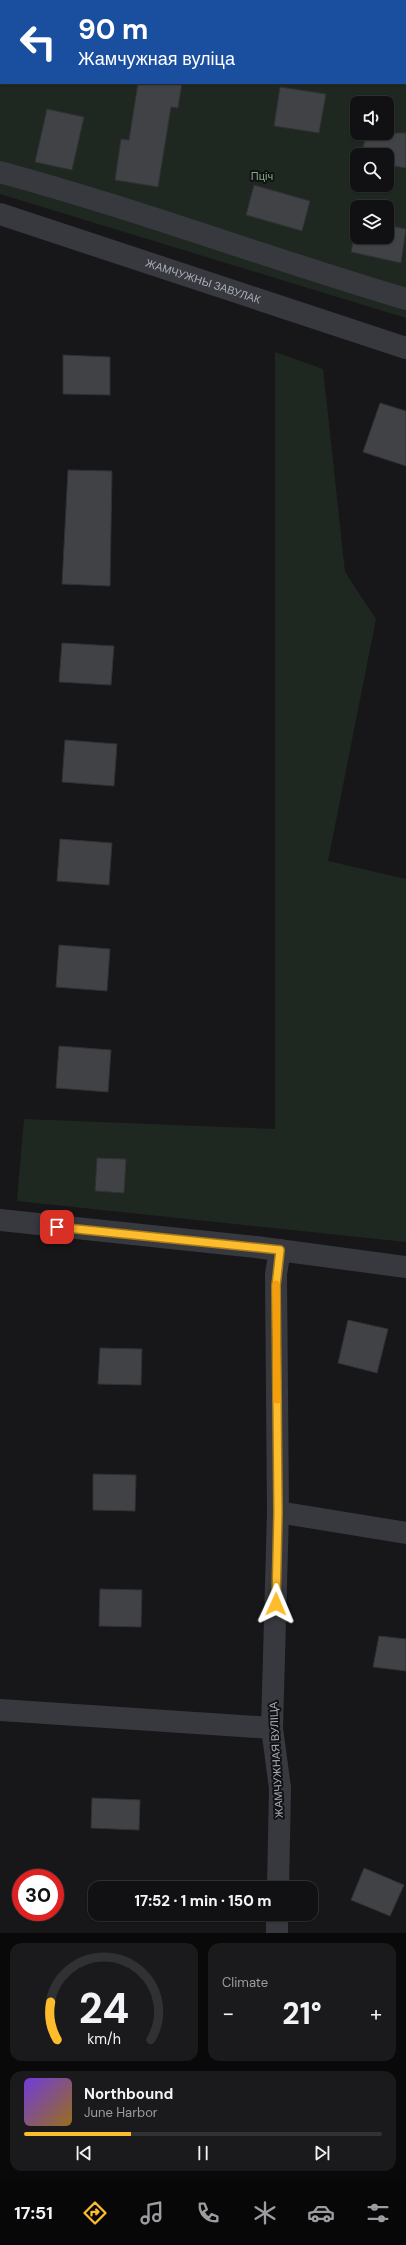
<!DOCTYPE html>
<html lang="en">
<head>
<meta charset="utf-8">
<style>
	body { margin:0; font-family:"DM Sans",sans-serif; background:#1a1a1c; color:#f1f3f6; height:100vh; display:flex; flex-direction:column; font-size:15px; white-space:nowrap }
	* { box-sizing:border-box; margin:0 }
	p { font-size:13px; color:#9c9da0 }
	.icon { flex:none; width:22px; height:22px; fill:none; stroke:currentColor; stroke-width:2; stroke-linecap:round; stroke-linejoin:round }
	.map { position:relative; height:1933px; overflow:hidden }
	.panel { display:flex; flex-direction:column; gap:10px; padding:10px; background:#09090a; flex:1 }
	.panel>* { flex:none }
	.hud { position:absolute; left:0px; top:0px; width:406px; height:84px; box-shadow:0 1px 3px #0004,0 0 0 1px #303133; background:#1a4fa0; color:#fff; overflow:hidden }
	.controls { position:absolute; left:350px; top:96px; display:grid; gap:8px }
	.controls a { display:grid; place-items:center; width:44px; height:44px; border-radius:8px; background:#111113; box-shadow:0 1px 3px #0004,0 0 0 1px #303133; font-size:20px }
	.speed { position:absolute; left:12px; top:1869px; display:flex; gap:8px; font-size:20px; font-weight:700; text-align:center }
	.speed>* { display:grid; place-content:center; width:52px; height:52px; border-radius:50%; background:#111113; box-shadow:0 1px 3px #0004,0 0 0 1px #303133; line-height:1 }
	.speed .limit { border:6px solid #d22; background:#fff; color:#111 }
	.pin { position:absolute; display:grid; place-items:center; width:34px; height:34px; color:#fff; margin:-17px; border-radius:8px; box-shadow:0 2px 6px #0006 }
	.me { position:absolute; width:44px; margin:-22px; rotate:1deg; stroke-linejoin:round; filter:drop-shadow(0 0 3px #0008) }
	.turn { display:flex; align-items:center; gap:14px; height:84px; padding:0 12px; font-size:18px }
	.turn .icon { width:52px; height:52px; stroke-width:2.5 }
	.turn b { display:block; font-size:28px; line-height:34px }
	.big { font-size:30px; font-weight:800; line-height:1.1 }
	.panel .tile { flex:1; display:flex; flex-direction:column; justify-content:center; gap:6px; min-width:0; padding:0 14px; border-radius:12px; background:#1a1a1c }
	.panel .dial { align-items:center; gap:0 }
	.dial svg { height:104px; overflow:visible; fill:none; stroke:#303133; stroke-width:7; stroke-linecap:round; text-anchor:middle }
	.dial text { fill:#f1f3f6; stroke:none }
	.song { display:flex; align-items:center; gap:12px }
	.cover { width:48px; height:48px; border-radius:6px; background:linear-gradient(135deg,hsl(260 70% 55%),hsl(40 70% 35%)) }
	.played { height:4px; border-radius:2px; background:linear-gradient(90deg,#fdbc2b 30%,#303133 30%) }
	.keys { display:flex; justify-content:space-around; direction:ltr }
	.heat { display:flex; justify-content:space-between; align-items:center; font-size:22px; direction:ltr }
	.panel .tiles { flex:1; display:grid; gap:10px; grid-template-columns:1fr 1fr }
	.tile:last-child { grid-column:span 2 }
	.trip { position:absolute; left:88px; top:1881px; width:230px; height:40px; border-radius:12px; background:#111113; box-shadow:0 1px 3px #0004,0 0 0 1px #303133; font-weight:800; line-height:40px; text-align:center }
	.tab-bar { display:flex; height:64px; justify-content:space-around; align-items:center; background:#070708; color:#9c9da0 }
	.tab-bar .icon { width:28px; height:28px }
	.tab-bar .on { color:#fdbc2b }
	.tab-bar b { font-size:18px; color:#f1f3f6 }
	.map>svg:first-child { display:block }
	.green { fill:#1f2820; fill-rule:evenodd }
	.building { fill:#414246; stroke:#313135 }
	.lines { fill:none; stroke-linecap:round; stroke-linejoin:round }
	.street { stroke:#38393f; stroke-width:22 }
	.route-casing { stroke:#a47a1c; stroke-width:10 }
	.route { stroke:#fdbc2b; stroke-width:7 }
	.slow { stroke:#f59e0b; stroke-width:7 }
	.labels { text-anchor:middle; dominant-baseline:central; stroke-width:4; stroke-linejoin:round; paint-order:stroke }
	.park-label { font-size:11px; fill:#7ea682; stroke:#121214 }
	.street-label { font-size:11px; fill:#a8adba; stroke:#121214 }
</style>
</head>
<body>
<div class="map">
<svg width="406" height="1933" viewBox="0 0 406 1933">
	<rect width="100%" height="100%" fill="#171719"/>
	<path class="green" d="M 0,0 L 406,0 L 406,318 L 0,194 ZM 1,1 L 405,1 L 405,83 L 1,83 ZM 357,103 L 387,103 L 387,133 L 357,133 ZM 357,155 L 387,155 L 387,185 L 357,185 ZM 357,207 L 387,207 L 387,237 L 357,237 Z
		M 275,352 L 323,369 L 345,572 L 376,619 L 328,861 L 406,879 L 406,1242 L 17,1201 L 24,1119 L 275,1129 Z"/>
	<path class="building" d="M 138,83 L 182,83 L 178,108 L 171,107 L 158,187 L 115,180 L 121,139 L 129,140 Z
		M 280,87 L 326,94 L 319,133 L 274,126 Z
		M 47,109 L 84,117 L 72,170 L 35,162 Z
		M 366,133 L 406,133 L 406,168 L 387,165 L 387,155 L 362,155 Z
		M 254,185 L 310,201 L 302,231 L 246,215 Z
		M 357,223 L 357,237 L 387,237 L 387,225 L 406,229 L 401,263 L 351,252 Z
		M 63,355 L 110,357 L 110,395 L 63,394 Z
		M 380,403 L 406,411 L 406,466 L 363,452 Z
		M 68,470 L 112,471 L 110,586 L 62,584 Z
		M 62,643 L 114,646 L 111,685 L 59,682 Z
		M 65,740 L 117,744 L 114,786 L 62,782 Z
		M 60,839 L 112,843 L 109,885 L 57,881 Z
		M 59,945 L 110,949 L 107,991 L 56,987 Z
		M 59,1046 L 111,1050 L 108,1092 L 56,1088 Z
		M 97,1158 L 126,1159 L 124,1193 L 95,1191 Z
		M 348,1320 L 388,1329 L 377,1373 L 338,1363 Z
		M 100,1348 L 142,1349 L 141,1385 L 98,1384 Z
		M 93,1474 L 136,1475 L 135,1511 L 93,1510 Z
		M 100,1589 L 142,1590 L 141,1627 L 99,1626 Z
		M 379,1636 L 406,1639 L 406,1671 L 373,1667 Z
		M 92,1798 L 140,1800 L 139,1830 L 91,1828 Z
		M 364,1868 L 404,1885 L 390,1916 L 351,1900 Z"/>
	<g class="lines">
		<g class="street">
			<path d="M 0,172 C 137,209 270,259 406,299"/>
			<path id="s1" d="M 0,214 L 406,348"/>
			<path d="M 0,1220 L 256,1247 L 406,1267"/>
			<path d="M 278,1512 L 406,1533"/>
			<path d="M 0,1710 L 272,1728"/>
			<path d="M 278,1888 L 280,1788 L 272,1728 L 278,1512 L 276,1274 L 280,1250"/>
			<path d="M 277,1933 L 277,1914"/>
		</g>
	</g>
	<g class="lines">
		<g class="route-casing">
			<path id="route" d="M 57,1227 L 280,1250 L 276,1286 L 278,1512 L 276,1604"/>
		</g>
		<use href="#route" class="route"/>
		<path class="slow" d="M 276,1284 L 277,1400"/>
	</g>
	<g class="labels">
		<g class="park-label">
			<text x="262" y="176">Пціч</text>
		</g>
		<g class="street-label">
			<text stroke="none"><textPath href="#s1" startOffset="214">ЖАМЧУЖНЫ ЗАВУЛАК</textPath></text>
			<text transform="translate(276 1760) rotate(-93)">ЖАМЧУЖНАЯ ВУЛІЦА</text>
		</g>
	</g>
</svg>
<div class="controls">
<a><svg class="icon" aria-label="sound" viewBox="0 0 24 24"><path d="M4 9h4l5-4v14l-5-4H4zM17 9q2 3 0 6"/></svg></a>
<a><svg class="icon" aria-label="search" viewBox="0 0 24 24"><circle cx="10" cy="10" r="6"/><path d="M15 15l6 6"/></svg></a>
<a><svg class="icon" aria-label="layers" viewBox="0 0 24 24"><path d="M12 4l9 5-9 5-9-5zM3 14l9 5 9-5"/></svg></a>
</div>
<div class="speed"><div class="limit">30</div></div>
<div class="pin" style="left:57px;top:1227px;background:#d93025"><svg class="icon" aria-label="arrive" viewBox="0 0 24 24"><path d="M6 21V4h12l-3 4 3 4H6"/></svg></div>
<svg class="me" style="left:276px;top:1604px" viewBox="-20 -20 40 40"><path d="M0-17L14 15 0 8-14 15z" fill="#fdbc2b" stroke="#fff" stroke-width="4"/></svg>
<div class="trip">17:52 · 1 min · 150 m</div>
<div class="hud">
<div class="turn"><svg class="icon" aria-label="left" viewBox="0 0 24 24"><path d="M17 20v-9H6M10 6l-5 5 5 5"/></svg><div><b>90 m</b>Жамчужная вуліца</div></div>
</div>
</div>
<section class="panel">
<div class="tiles">
<div class="tile dial"><svg viewBox="0 0 100 80">
<path d="M14 69A42 42 0 1 1 86 69"/>
<path d="M14 69A42 42 0 0 1 9 40" stroke="#fdbc2b"/>
<text x="50" y="56" font-size="32" font-weight="700">24</text>
<text x="50" y="72" font-size="11">km/h</text>
</svg></div>
<div class="tile"><p>Climate</p>
<div class="heat"><a>−</a><b class="big">21°</b><a>+</a></div>
</div>
<div class="tile">
<div class="song"><i class="cover"></i><div><b>Northbound</b><p>June Harbor</p></div></div>
<div class="played"></div>
<div class="keys"><svg class="icon" aria-label="previous" viewBox="0 0 24 24"><path d="M18 5L8 12l10 7zM5 5v14"/></svg><svg class="icon" aria-label="pause" viewBox="0 0 24 24"><path d="M8 5v14M16 5v14"/></svg><svg class="icon" aria-label="next" viewBox="0 0 24 24"><path d="M6 5l10 7-10 7zM19 5v14"/></svg></div>
</div>
</div>
</section>
<nav class="tab-bar">
<b>17:51</b>
<svg class="icon on" aria-label="directions" viewBox="0 0 24 24"><path d="M12 3l9 9-9 9-9-9zM9 14v-3h6M13 9l2 2-2 2"/></svg>
<svg class="icon" aria-label="music" viewBox="0 0 24 24"><path d="M9 18V5l10-2v13"/><circle cx="6" cy="18" r="3"/><circle cx="16" cy="16" r="3"/></svg>
<svg class="icon" aria-label="phone" viewBox="0 0 24 24"><path d="M5 4h4l2 5-3 2q2 4 5 5l2-3 5 2v4C11 20 4 13 5 4z"/></svg>
<svg class="icon" aria-label="climate" viewBox="0 0 24 24"><path d="M12 3v18M4 7l16 10M4 17L20 7"/></svg>
<svg class="icon" aria-label="car" viewBox="0 0 24 24"><path d="M5 17H2v-5l4-1 3-4h7l3 4 3 1v5h-3M9 17h6M6 11h13"/><circle cx="7" cy="17" r="2"/><circle cx="17" cy="17" r="2"/></svg>
<svg class="icon" aria-label="filters" viewBox="0 0 24 24"><path d="M4 7h16M4 17h16"/><circle cx="9" cy="7" r="2"/><circle cx="15" cy="17" r="2"/></svg>
</nav>
</body>
</html>
